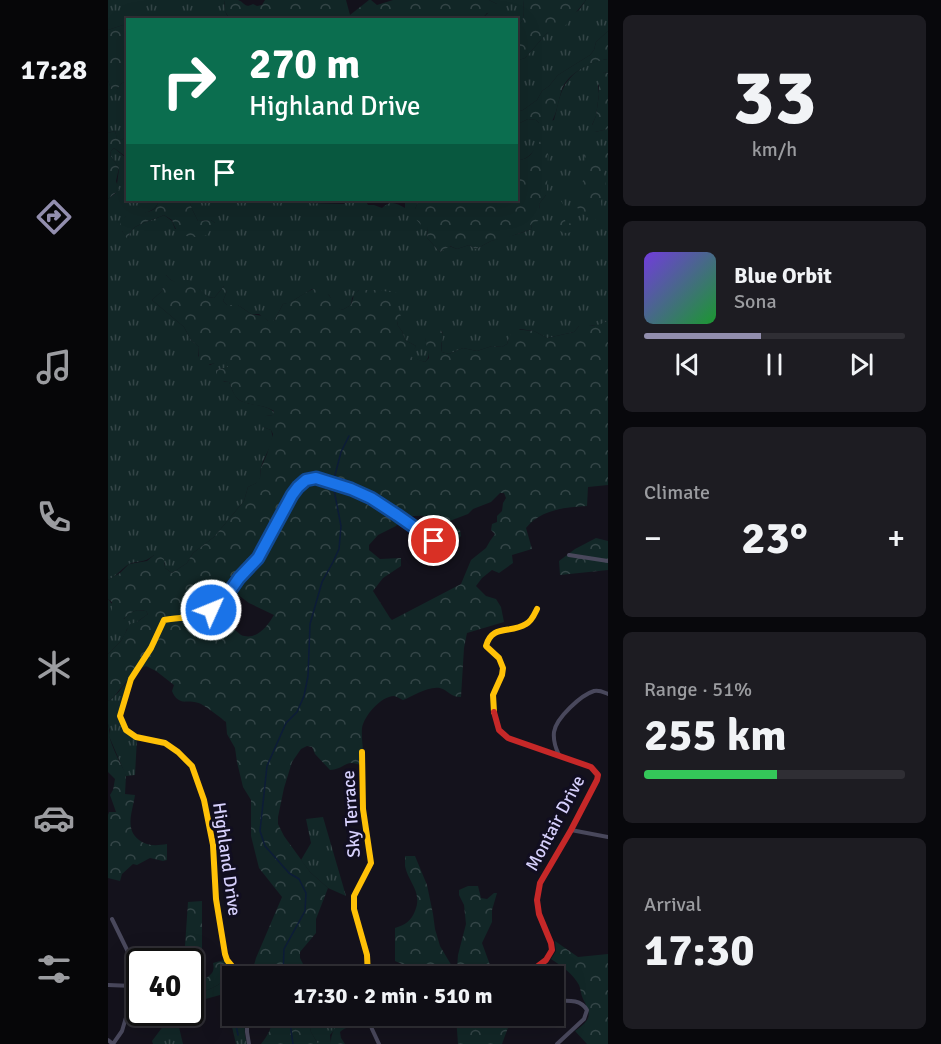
<!DOCTYPE html>
<html lang="en">
<head>
<meta charset="utf-8">
<style>
	body { margin:0; font-family:Signika,sans-serif; background:#1d1c22; color:#f1f3f6; height:100vh; display:flex; flex-direction:column; font-size:22px; white-space:nowrap }
	* { box-sizing:border-box; margin:0 }
	p { font-size:20px; color:#9b9ca0 }
	.icon { flex:none; width:33px; height:33px; fill:none; stroke:currentColor; stroke-width:2; stroke-linecap:round; stroke-linejoin:round }
	.map { position:relative; flex:1; overflow:hidden }
	.sheet { display:flex; flex-direction:column; gap:15px; padding:15px; background:#08080c; width:333px }
	.sheet>* { flex:none }
	.guide { position:absolute; left:18px; top:18px; width:392px; height:183px; border-radius:0px; box-shadow:0 6px 24px #0002,0 0 0 2px #2f2e34; background:#0b6e4f; color:#fff; overflow:hidden }
	.speed { position:absolute; left:18px; top:948px; display:flex; gap:12px; font-size:30px; font-weight:700; text-align:center }
	.speed>* { display:grid; place-content:center; width:78px; height:78px; border-radius:50%; background:#0f0e15; box-shadow:0 6px 24px #0002,0 0 0 2px #2f2e34; line-height:1 }
	.speed .limit { border:3px solid #111; border-radius:9px; background:#fff; color:#111 }
	.pin { position:absolute; display:grid; place-items:center; width:51px; height:51px; color:#fff; margin:-26px; border:3px solid #fff; border-radius:50%; box-shadow:0 2px 6px #0007 }
	.me { position:absolute; width:66px; margin:-33px; rotate:46deg; stroke-linejoin:round; filter:drop-shadow(0 0 4px #0008) }
	.turn { display:flex; align-items:center; gap:21px; height:126px; padding:0 24px; font-size:27px }
	.turn .icon { width:78px; height:78px; stroke-width:2.5 }
	.turn b { display:block; font-size:42px; line-height:51px }
	.then { display:flex; align-items:center; height:57px; padding:0 24px; background:#0003; gap:12px; font-size:22px }
	.big { font-size:45px; font-weight:700; line-height:1.1 }
	.sheet .tile { flex:1; display:flex; flex-direction:column; justify-content:center; gap:9px; min-width:0; padding:0 21px; border-radius:9px; background:#1d1c22 }
	.sheet .dial { align-items:center; gap:0 }
	.dial b { font-size:78px; line-height:1 }
	.song { display:flex; align-items:center; gap:18px }
	.cover { width:72px; height:72px; border-radius:9px; background:linear-gradient(135deg,hsl(260 70% 55%),hsl(130 70% 35%)) }
	.played { height:6px; border-radius:3px; background:linear-gradient(90deg,#928eae 45%,#2f2e34 45%) }
	.keys { display:flex; justify-content:space-around; direction:ltr }
	.heat { display:flex; justify-content:space-between; align-items:center; font-size:33px; direction:ltr }
	.charge { height:9px; border-radius:4px; background:linear-gradient(90deg,#34c759 51%,#2f2e34 0) }
	.trip { position:absolute; left:114px; top:966px; width:342px; height:60px; border-radius:0px; background:#0f0e15; box-shadow:0 6px 24px #0002,0 0 0 2px #2f2e34; font-weight:700; line-height:60px; text-align:center }
	main { display:flex; flex:1; min-height:0 }
	.tab-bar { display:flex; flex-direction:column; width:108px; justify-content:space-around; align-items:center; background:#060608; color:#9b9ca0 }
	.tab-bar .icon { width:42px; height:42px }
	.tab-bar .on { color:#928eae }
	.tab-bar b { font-size:27px; color:#f1f3f6 }
	.map>svg:first-child { display:block }
	.grass { fill:url(#grass-tufts) }
	.forest { fill:url(#forest-crowns); fill-rule:evenodd }
	.lines { fill:none; stroke-linecap:round; stroke-linejoin:round }
	.stream { stroke:#0d1c38; stroke-width:1.5 }
	.street { stroke:#49485c; stroke-width:4 }
	.slow { stroke:#ffc107; stroke-width:6 }
	.jam { stroke:#c62828; stroke-width:6 }
	.route-casing { stroke:#114b97; stroke-width:15 }
	.route { stroke:#1a73e8; stroke-width:10 }
	.labels { text-anchor:middle; dominant-baseline:central; stroke-width:6; stroke-linejoin:round; paint-order:stroke }
	.street-label { font-size:18px; fill:#d6d0fc; stroke:#110e20 }
</style>
</head>
<body>
<main>
<nav class="tab-bar">
<b>17:28</b>
<svg class="icon on" aria-label="directions" viewBox="0 0 24 24"><path d="M12 3l9 9-9 9-9-9zM9 14v-3h6M13 9l2 2-2 2"/></svg>
<svg class="icon" aria-label="music" viewBox="0 0 24 24"><path d="M9 18V5l10-2v13"/><circle cx="6" cy="18" r="3"/><circle cx="16" cy="16" r="3"/></svg>
<svg class="icon" aria-label="phone" viewBox="0 0 24 24"><path d="M5 4h4l2 5-3 2q2 4 5 5l2-3 5 2v4C11 20 4 13 5 4z"/></svg>
<svg class="icon" aria-label="climate" viewBox="0 0 24 24"><path d="M12 3v18M4 7l16 10M4 17L20 7"/></svg>
<svg class="icon" aria-label="car" viewBox="0 0 24 24"><path d="M5 17H2v-5l4-1 3-4h7l3 4 3 1v5h-3M9 17h6M6 11h13"/><circle cx="7" cy="17" r="2"/><circle cx="17" cy="17" r="2"/></svg>
<svg class="icon" aria-label="filters" viewBox="0 0 24 24"><path d="M4 7h16M4 17h16"/><circle cx="9" cy="7" r="2"/><circle cx="15" cy="17" r="2"/></svg>
</nav>
<div class="map">
<svg width="500" height="1044" viewBox="0 0 500 1044">
	<defs>
		<pattern id="grass-tufts" width="24" height="20" patternUnits="userSpaceOnUse" patternTransform="scale(1.5)"><rect width="24" height="20" fill="#122727"/><path d="M3 7l-1-3M5 7V3M7 7l1-3M15 17l-1-3M17 17v-4M19 17l1-3" fill="none" stroke="#344547"/></pattern>
		<pattern id="forest-crowns" width="20" height="18" patternUnits="userSpaceOnUse" patternTransform="scale(1.5)"><rect width="20" height="18" fill="#122727"/><path d="M2 6a3 3 0 1 1 6 0M12 15a3 3 0 1 1 6 0" fill="none" stroke="#344547"/></pattern>
	</defs>
	<rect width="100%" height="100%" fill="#14121c"/>
	<path class="grass" d="M 0,0 L 117,0 C 116,6 117,15 122,19 L 20,20 L 19,26 L 15,25 L 0,30 Z
		M 381,0 L 415,0 C 416,10 418,21 408,27 L 408,20 L 373,20 L 389,4 Z
		M 478,0 L 500,0 L 500,31 L 488,42 L 486,50 L 482,55 L 450,75 L 441,86 L 434,91 L 429,100 L 415,110 L 408,112 L 408,61 L 417,58 L 439,33 L 471,10 Z
		M 500,59 L 500,73 L 496,72 L 490,86 L 491,94 L 488,116 L 484,125 L 487,132 L 500,129 L 500,321 L 492,325 L 471,326 L 466,332 L 439,338 L 426,331 L 412,329 L 401,338 L 399,344 L 394,347 L 384,346 L 369,351 L 355,348 L 341,354 L 334,352 C 332,344 336,339 334,331 L 317,339 C 320,348 324,355 317,362 L 304,358 L 302,356 L 308,346 L 297,340 L 294,331 L 290,326 L 289,321 L 269,290 L 251,290 L 244,298 L 243,305 L 234,310 L 227,306 L 221,295 L 204,289 L 181,303 L 175,304 L 166,321 L 160,321 L 151,314 L 143,314 L 130,305 L 119,305 L 115,301 L 119,291 L 116,286 L 106,298 L 100,297 L 80,280 C 70,282 66,285 58,275 L 54,291 L 44,300 L 76,327 L 83,340 L 91,347 L 90,356 L 102,365 L 109,362 L 118,362 L 121,367 L 108,370 L 116,382 L 121,382 C 124,388 125,394 130,399 C 138,406 156,403 166,412 L 165,415 L 158,416 L 155,427 L 163,430 C 168,443 155,456 153,468 C 152,472 153,475 152,478 C 151,483 144,485 140,487 L 136,501 L 106,537 L 85,553 L 79,563 L 64,573 L 57,568 L 57,563 L 46,555 C 35,564 30,560 21,564 C 14,568 9,576 0,580 L 0,199 L 8,193 L 11,168 L 2,155 L 3,151 L 6,148 L 17,157 L 17,174 L 19,176 L 20,200 L 27,201 L 28,200 L 51,200 C 47,216 30,212 17,217 L 14,231 L 20,239 C 21,236 22,232 24,230 C 28,224 49,219 56,215 L 64,221 L 67,229 L 107,223 L 103,220 L 90,221 L 84,209 L 81,200 L 197,200 L 196,203 L 237,204 L 234,200 L 257,200 L 260,205 L 266,205 L 274,208 C 282,200 288,203 297,208 L 297,200 L 311,200 L 307,209 L 320,228 L 319,238 L 332,252 L 341,246 L 349,249 L 361,245 L 368,249 L 383,241 L 410,234 L 424,229 L 423,224 L 432,209 L 431,204 L 438,195 L 430,144 C 424,154 420,159 408,161 L 408,125 L 420,119 L 428,120 L 431,123 L 435,123 L 446,120 C 449,110 451,95 456,87 C 464,71 483,61 500,59 Z
		M 0,80 L 3,89 L 9,89 L 14,83 L 19,82 L 19,136 L 14,140 L 9,139 L 7,131 L 0,133 Z
		M 0,599 L 16,619 C 23,611 28,609 38,611 L 40,614 L 19,629 L 17,634 L 13,641 L 0,654 Z
		M 20,681 C 15,695 11,707 11,721 L 29,738 L 27,775 L 18,776 L 1,736 L 2,730 L 0,724 L 0,701 C 9,696 13,688 20,681 Z
		M 215,817 L 238,896 L 220,888 L 202,872 L 193,860 L 203,843 L 198,819 Z
		M 124,973 L 127,976 L 124,976 L 124,1016 L 136,1016 L 137,1035 L 139,1044 L 128,1044 L 117,997 L 112,995 L 83,1003 L 83,995 C 98,991 114,986 124,973 Z
		M 65,1013 L 69,1019 L 75,1044 L 45,1044 L 44,1041 Z
		M 219,1016 L 245,1016 C 234,1019 229,1027 222,1035 L 223,1044 L 210,1044 L 203,1032 L 201,1020 L 206,1017 L 217,1018 Z"/>
	<path class="forest" d="M 117,0 C 121,0 127,0 130,0 C 137,2 136,9 145,4 L 149,6 L 154,5 L 157,0 L 238,0 L 242,15 L 261,0 L 263,0 L 269,5 L 285,0 L 381,0 L 389,4 L 392,12 L 379,13 L 373,20 L 122,20 L 117,11 Z
		M 415,0 L 478,0 L 457,26 L 439,33 L 417,58 L 408,61 L 408,27 C 418,21 416,10 415,0 Z
		M 15,25 L 19,26 L 19,82 L 14,83 L 9,89 L 3,89 L 0,80 L 0,30 Z
		M 500,31 L 500,59 C 484,61 460,73 454,89 C 450,102 449,114 442,125 L 431,123 L 428,120 L 420,119 L 408,125 L 408,112 L 415,110 L 429,100 L 434,91 L 441,86 L 450,75 L 482,55 L 486,50 L 488,42 Z
		M 496,72 L 500,73 L 500,129 L 487,132 L 482,130 L 488,116 L 491,94 L 491,80 Z
		M 7,131 L 9,138 L 14,140 L 19,136 L 19,176 L 17,174 L 17,156 L 6,148 L 3,151 L 2,155 L 11,168 L 8,181 L 11,190 L 0,199 L 0,133 Z
		M 434,140 L 440,154 L 439,189 L 438,195 L 431,204 L 432,209 L 436,214 L 430,221 L 423,224 L 424,229 L 398,238 L 383,241 L 368,249 L 361,245 L 349,249 L 342,246 L 332,252 L 319,238 L 320,228 L 314,226 L 306,217 L 307,209 L 311,200 L 408,200 L 408,161 C 429,157 421,150 434,140 Z
		M 500,146 L 500,164 L 496,173 L 498,187 L 493,201 L 494,214 L 489,219 L 483,220 L 471,211 L 463,194 L 480,175 L 476,155 L 481,151 L 490,153 Z
		M 448,197 C 460,204 455,213 458,224 L 464,223 L 476,225 C 467,232 451,240 449,222 C 449,217 450,217 449,212 C 448,207 444,203 443,198 Z
		M 51,200 L 81,200 L 84,209 L 90,221 L 103,220 L 107,223 L 99,235 C 83,239 69,238 64,220 L 56,215 C 48,219 28,224 24,230 C 21,233 21,237 20,240 L 14,231 L 12,224 C 13,221 16,218 18,216 C 31,208 46,219 51,200 Z
		M 58,275 C 67,286 68,279 80,280 C 81,280 89,283 90,283 L 90,288 L 100,297 L 106,298 L 117,285 L 119,291 L 115,301 L 119,305 L 130,305 L 143,314 L 155,316 L 160,321 L 166,321 L 175,304 C 189,303 200,285 214,290 C 222,293 225,304 234,310 L 243,305 L 246,295 L 251,290 L 269,290 L 289,293 L 289,308 L 293,316 L 289,321 L 290,326 L 294,331 L 297,340 L 308,346 L 303,357 L 317,362 L 321,358 L 321,354 L 317,339 L 322,328 L 328,324 C 342,340 330,338 334,352 L 341,354 L 355,348 L 369,351 L 384,346 L 394,347 L 399,344 L 401,338 L 405,329 L 426,331 L 439,338 L 466,332 L 471,326 L 476,324 C 486,327 491,325 500,321 L 500,485 L 480,487 L 479,506 C 457,507 432,510 418,528 L 424,549 L 404,555 L 405,563 L 391,573 L 384,570 L 374,578 L 368,586 L 378,596 L 388,599 L 393,607 L 396,622 L 359,633 L 356,648 L 353,697 C 342,697 340,690 332,688 C 319,686 306,696 295,700 C 291,698 290,697 286,696 C 273,696 256,716 254,728 C 253,738 256,756 257,767 C 236,757 239,769 222,770 L 207,754 L 204,747 L 199,746 L 193,749 L 184,762 L 176,788 L 170,817 L 170,824 L 176,836 L 202,872 L 220,888 L 208,919 L 208,933 L 192,952 L 192,958 L 196,966 L 203,976 L 207,976 L 145,976 L 145,969 L 148,958 L 174,897 L 151,868 L 143,836 L 143,800 L 135,787 L 129,762 L 127,748 L 119,734 L 118,722 C 110,716 102,709 93,704 C 81,698 71,708 64,691 L 66,685 L 48,671 L 38,666 C 29,670 20,679 14,687 C 9,692 7,697 0,701 L 0,654 L 13,641 L 22,624 L 29,622 L 40,614 L 38,611 C 23,608 22,615 11,622 L 5,620 L 4,616 L 4,602 L 0,599 L 0,580 L 12,573 L 21,564 L 39,561 L 46,555 L 50,554 L 56,559 L 57,568 L 64,573 L 79,563 L 85,553 L 106,537 L 136,501 L 140,487 L 148,483 L 152,478 L 153,468 L 159,454 L 165,434 L 163,430 L 155,427 L 153,418 L 158,416 L 165,415 L 166,411 C 156,404 138,406 130,399 C 125,395 124,388 121,382 L 111,381 L 108,377 L 108,370 L 120,367 L 118,362 C 101,362 88,374 91,347 L 83,340 L 76,327 L 44,300 L 54,291 L 55,287 L 51,281 ZM 392,493 L 396,493 L 398,498 L 395,503 L 394,511 L 389,516 L 389,522 L 384,524 L 383,530 L 387,534 L 382,541 L 378,548 L 363,560 L 353,584 L 284,620 L 282,618 L 265,591 L 275,578 L 293,566 L 293,558 L 272,559 L 261,550 L 261,545 L 270,535 L 288,526 L 297,516 C 306,517 318,513 325,520 C 330,525 326,533 329,538 C 335,550 347,543 353,536 L 352,530 L 347,527 L 340,526 L 339,522 L 360,514 L 365,509 L 383,502 ZM 125,591 L 141,603 L 166,615 C 159,627 148,641 133,635 L 105,612 Z
		M 488,538 L 500,541 L 500,570 L 452,575 L 451,561 L 467,549 Z
		M 0,724 C 2,730 1,734 2,739 C 5,749 12,763 17,772 L 18,776 L 17,794 L 27,795 C 25,810 16,829 31,840 C 39,846 48,846 59,844 L 59,860 L 55,861 L 42,858 L 29,865 L 25,864 L 14,874 L 12,881 L 0,878 L 0,815 L 1,812 L 8,812 L 2,795 L 5,790 L 7,779 L 0,772 Z
		M 297,856 L 307,856 L 319,885 L 325,914 L 327,929 L 332,946 L 345,968 L 349,968 L 350,955 L 358,924 L 356,905 L 351,895 L 351,890 L 360,886 L 370,886 L 373,898 L 379,899 L 386,893 L 389,893 L 384,910 L 384,922 L 374,943 L 382,965 L 389,976 L 309,976 L 301,967 L 287,961 L 287,928 C 297,925 303,921 307,911 C 315,892 300,882 297,866 C 297,863 297,859 297,856 Z
		M 94,901 L 94,965 L 83,970 L 82,962 L 74,961 L 77,946 L 80,902 Z
		M 447,941 L 470,957 L 500,954 L 500,1044 L 479,1044 L 467,1031 C 483,1019 484,1016 475,999 C 473,995 473,990 471,985 C 465,974 454,966 443,959 L 448,951 Z
		M 116,960 L 124,973 C 114,986 98,991 83,995 L 82,985 C 93,979 109,978 105,963 Z
		M 165,1016 L 219,1016 L 217,1018 L 206,1017 L 201,1020 L 203,1032 L 210,1044 L 153,1044 C 160,1035 164,1028 165,1016 Z
		M 245,1016 L 256,1016 L 259,1018 C 253,1028 240,1024 232,1032 L 233,1038 L 237,1044 L 223,1044 C 222,1030 231,1020 245,1016 Z
		M 348,1016 L 434,1016 L 432,1023 L 407,1019 L 401,1025 L 394,1044 L 350,1044 Z"/>
	<g class="lines">
		<path class="stream" d="M 226,479 L 233,452 L 241,436
			M 175,976 L 176,949 L 197,911 L 198,893 L 191,879 L 181,873 L 157,846 L 152,831 L 159,766 L 178,723 L 189,712 L 196,696 L 200,676 L 202,624 L 214,582 L 225,562 L 231,549 L 233,526 L 226,490
			M 120,978 L 124,982
			M 114,984 L 121,986 L 124,990
			M 126,1016 L 130,1035
			M 181,1016 L 185,1044"/>
		<path class="street" d="M 461,555 L 500,561
			M 451,755 C 447,747 445,741 446,732 C 448,718 473,695 486,691 C 492,690 495,692 500,694
			M 463,830 L 500,837
			M 4,919 L 23,958 L 26,980 L 25,994 L 14,1031 L 5,1044
			M 0,985 L 25,986
			M 446,1001 C 458,1001 472,998 479,1010 L 476,1019 L 449,1044
			M 139,1016 L 139,1032 L 141,1044
			M 260,1016 L 264,1029 L 271,1044
			M 0,1040 L 5,1044"/>
		<path class="slow" d="M 100,612 C 86,619 71,617 56,620 L 43,648 L 23,679 L 12,716 L 18,730 L 28,737 L 57,743 L 70,752 L 84,766 L 96,800 L 105,845 L 108,899 L 117,954 L 119,960 L 132,976
			M 386,712 L 385,695 L 394,675 L 395,668 L 391,658 L 378,646 C 384,624 402,634 418,624 C 424,621 426,615 429,609
			M 254,752 L 255,809 L 263,863 L 246,896 L 246,909 L 259,955 L 260,976"/>
		<path class="jam" d="M 100,612 L 115,601 L 131,578 L 150,559 L 184,495 L 190,487 L 198,480 L 208,478 L 243,489 L 263,498 L 331,545
			M 386,712 L 391,730 L 400,738 L 483,767 L 490,775 L 489,780 L 463,830 L 432,883 L 429,900 L 431,914 L 443,943 L 444,950 L 438,960 L 417,976"/>
	</g>
	<g class="lines">
		<g class="route-casing">
			<path id="route" d="M 103,610 L 115,601 L 131,578 L 150,558 L 184,495 L 190,487 L 198,480 L 208,478 L 243,489 L 263,498 L 289,515 L 326,541"/>
		</g>
		<use href="#route" class="route"/>
	</g>
	<g class="labels">
		<g class="street-label">
			<text transform="translate(243 814) rotate(-94)">Sky Terrace</text>
			<text transform="translate(447 823) rotate(-62)">Montair Drive</text>
			<text transform="translate(119 859) rotate(82)">Highland Drive</text>
		</g>
	</g>
</svg>
<div class="speed"><div class="limit">40</div></div>
<div class="pin" style="left:326px;top:541px;background:#d93025"><svg class="icon" aria-label="arrive" viewBox="0 0 24 24"><path d="M6 21V4h12l-3 4 3 4H6"/></svg></div>
<svg class="me" style="left:103px;top:610px" viewBox="-20 -20 40 40"><circle r="17" fill="#1a73e8" stroke="#fff" stroke-width="3"/><path d="M0-11L8 9 0 5-8 9z" fill="#fff"/></svg>
<div class="trip">17:30 · 2 min · 510 m</div>
<div class="guide">
<div class="turn"><svg class="icon" aria-label="right" viewBox="0 0 24 24"><path d="M7 20v-9h11M14 6l5 5-5 5"/></svg><div><b>270 m</b>Highland Drive</div></div>
<div class="then">Then<svg class="icon" aria-label="arrive" viewBox="0 0 24 24"><path d="M6 21V4h12l-3 4 3 4H6"/></svg></div>
</div>
</div>
<section class="sheet">
<div class="tile dial"><b>33</b><p>km/h</p></div>
<div class="tile">
<div class="song"><i class="cover"></i><div><b>Blue Orbit</b><p>Sona</p></div></div>
<div class="played"></div>
<div class="keys"><svg class="icon" aria-label="previous" viewBox="0 0 24 24"><path d="M18 5L8 12l10 7zM5 5v14"/></svg><svg class="icon" aria-label="pause" viewBox="0 0 24 24"><path d="M8 5v14M16 5v14"/></svg><svg class="icon" aria-label="next" viewBox="0 0 24 24"><path d="M6 5l10 7-10 7zM19 5v14"/></svg></div>
</div>
<div class="tile"><p>Climate</p>
<div class="heat"><a>−</a><b class="big">23°</b><a>+</a></div>
</div>
<div class="tile"><p>Range · 51%</p><b class="big">255 km</b><div class="charge"></div></div>
<div class="tile"><p>Arrival</p><b class="big">17:30</b></div>
</section>
</main>
</body>
</html>
